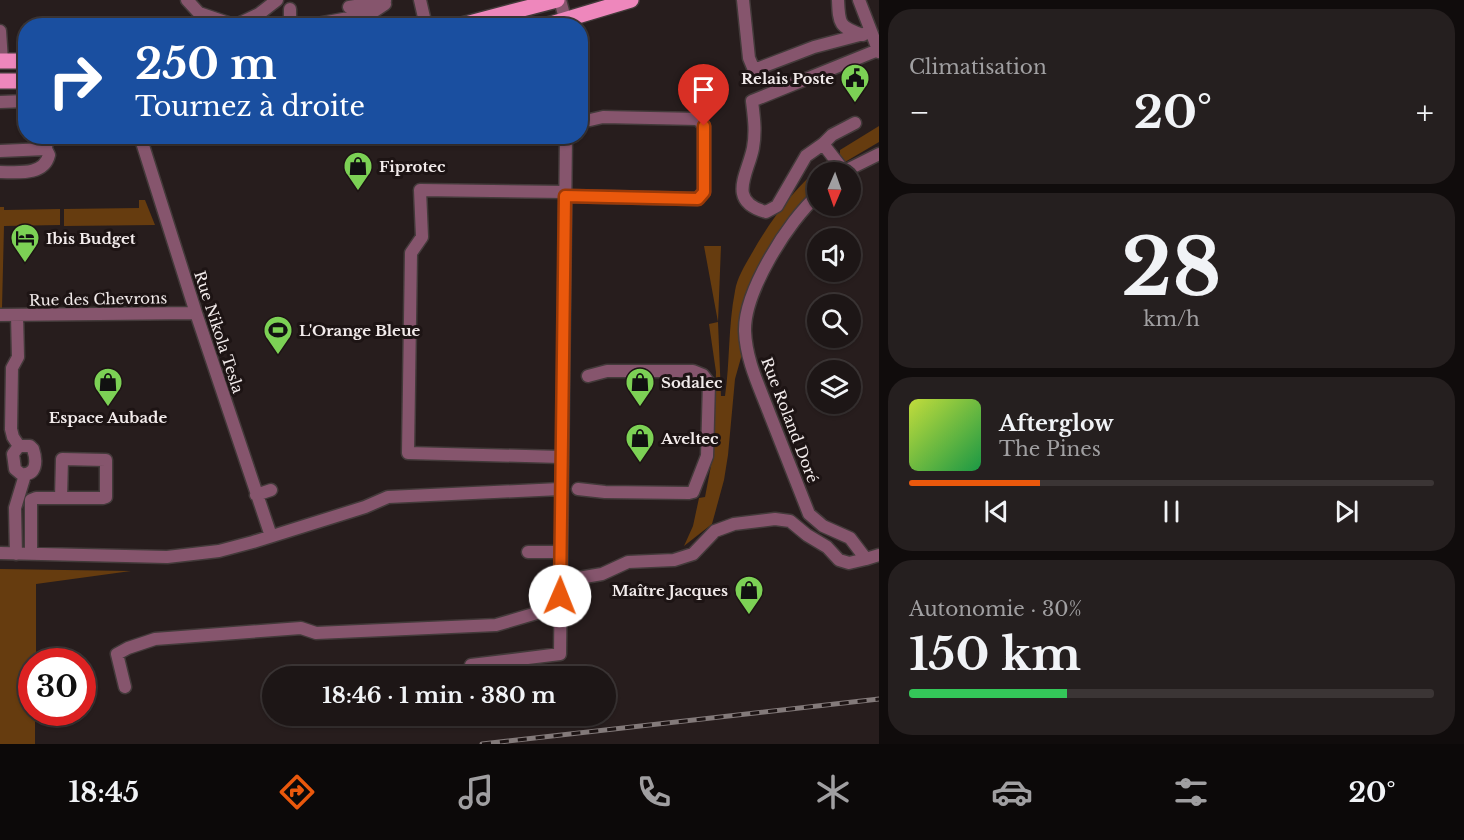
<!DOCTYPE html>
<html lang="fr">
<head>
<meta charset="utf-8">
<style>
	body { margin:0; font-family:"Libre Baskerville",serif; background:#251f1f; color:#f1f3f6; height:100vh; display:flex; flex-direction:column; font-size:22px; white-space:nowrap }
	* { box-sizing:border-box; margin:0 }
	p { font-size:20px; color:#a09fa1 }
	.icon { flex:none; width:33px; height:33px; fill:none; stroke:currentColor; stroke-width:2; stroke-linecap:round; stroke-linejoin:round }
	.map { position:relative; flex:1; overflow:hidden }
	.side { display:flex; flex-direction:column; gap:9px; padding:9px; background:#100c0c; width:585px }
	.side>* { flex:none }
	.banner { position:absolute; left:18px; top:18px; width:570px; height:126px; border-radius:24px; box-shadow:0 2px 4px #0004,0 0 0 2px #3b3535; background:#1a4fa0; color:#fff; overflow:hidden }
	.needle { width:39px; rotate:182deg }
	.tools { position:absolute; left:807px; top:162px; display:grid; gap:12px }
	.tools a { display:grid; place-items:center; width:54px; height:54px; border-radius:50%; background:#1d1616; box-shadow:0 2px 4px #0004,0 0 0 2px #3b3535; font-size:30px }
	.speed { position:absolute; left:18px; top:648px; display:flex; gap:12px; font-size:30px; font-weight:700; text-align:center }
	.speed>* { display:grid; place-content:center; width:78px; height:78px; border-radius:50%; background:#1d1616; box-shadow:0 2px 4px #0004,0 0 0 2px #3b3535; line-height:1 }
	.speed .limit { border:9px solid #d22; background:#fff; color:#111 }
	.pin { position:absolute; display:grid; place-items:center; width:51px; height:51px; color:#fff; margin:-62px -26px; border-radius:50% 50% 50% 0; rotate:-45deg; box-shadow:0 0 6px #0007 }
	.pin .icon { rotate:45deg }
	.me { position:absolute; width:66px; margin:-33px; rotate:1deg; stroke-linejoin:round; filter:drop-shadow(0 0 4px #0008) }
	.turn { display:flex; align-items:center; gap:21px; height:126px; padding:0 18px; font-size:27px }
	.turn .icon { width:78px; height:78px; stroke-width:2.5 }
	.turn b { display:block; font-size:42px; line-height:51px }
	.big { font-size:45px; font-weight:700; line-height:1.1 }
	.side .card { flex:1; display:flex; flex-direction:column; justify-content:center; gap:9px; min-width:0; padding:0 21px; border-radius:24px; background:#251f1f }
	.side .dial { align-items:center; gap:0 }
	.dial b { font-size:78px; line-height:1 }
	.song { display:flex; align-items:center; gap:18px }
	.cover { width:72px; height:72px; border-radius:9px; background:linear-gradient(135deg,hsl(70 70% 55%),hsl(140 70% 35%)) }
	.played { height:6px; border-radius:3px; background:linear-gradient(90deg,#ea580c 25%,#3b3535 25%) }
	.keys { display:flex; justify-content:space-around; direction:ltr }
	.heat { display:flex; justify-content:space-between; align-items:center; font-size:33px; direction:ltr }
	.charge { height:9px; border-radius:4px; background:linear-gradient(90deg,#34c759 30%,#3b3535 0) }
	.trip { position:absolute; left:262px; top:666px; width:354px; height:60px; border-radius:30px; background:#1d1616; box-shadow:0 2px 4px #0004,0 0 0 2px #3b3535; font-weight:700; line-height:60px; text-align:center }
	.tabs { display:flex; height:96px; justify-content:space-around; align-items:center; background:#0c0909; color:#a09fa1 }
	.tabs .icon { width:42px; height:42px }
	.tabs .active { color:#ea580c }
	.tabs b { font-size:27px; color:#f1f3f6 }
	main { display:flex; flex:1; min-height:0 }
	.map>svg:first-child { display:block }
	.green { fill:#663c0f }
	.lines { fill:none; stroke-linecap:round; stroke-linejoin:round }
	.minor-casing { stroke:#433a3a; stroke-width:15 }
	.major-casing { stroke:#433a3a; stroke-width:18 }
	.minor { stroke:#86556d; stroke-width:12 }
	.major { stroke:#ee87bc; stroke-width:15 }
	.rail-casing { stroke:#837a7a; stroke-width:5 }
	.rail { stroke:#1d1414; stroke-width:3; stroke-dasharray:9; stroke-linecap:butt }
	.route-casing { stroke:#983908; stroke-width:15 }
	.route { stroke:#ea580c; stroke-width:10 }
	.labels { text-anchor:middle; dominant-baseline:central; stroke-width:6; stroke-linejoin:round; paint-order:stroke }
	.poi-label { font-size:15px; font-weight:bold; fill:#f2ebeb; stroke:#1d1414; text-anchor:start }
	.street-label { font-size:15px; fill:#f2ebeb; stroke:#1d1414 }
</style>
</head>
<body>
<main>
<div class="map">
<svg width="879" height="744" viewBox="0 0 879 744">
	<rect width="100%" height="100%" fill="#271d1d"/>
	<path class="green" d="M 879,126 L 879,142 L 845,162 L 840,156 L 840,150 Z
		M 827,161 L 837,170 L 835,172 L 818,172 L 817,188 L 790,216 L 773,242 L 752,286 L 739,334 L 742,354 L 735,379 L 728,455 L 724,480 L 712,524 L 684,546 L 693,526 L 699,498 L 705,497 L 714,450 L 716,372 L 709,324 L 718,322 L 704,246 L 721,246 L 718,322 L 721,396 L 725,396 C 730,362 728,326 735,291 C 737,278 745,265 752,253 C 772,218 795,187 827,161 Z
		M 139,200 L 145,200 L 155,225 L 64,226 L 64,209 L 139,208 Z
		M 0,207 L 4,207 L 4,210 L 60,209 L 60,225 L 4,226 L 2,308 L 0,308 Z
		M 0,569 L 131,571 L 36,584 L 36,661 L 32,662 L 32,712 L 35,713 L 35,744 L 0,744 Z"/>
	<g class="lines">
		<g class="minor-casing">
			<path id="minor" d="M 187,0 L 199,13 L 234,25
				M 420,0 L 426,26
				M 560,0 L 567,26
				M 743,0 L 749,58 L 754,70 L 814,47 L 871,32
				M 838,0 C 839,24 839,27 863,35
				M 859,0 L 879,52
				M 349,7 L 385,1
				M 290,9 L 290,26
				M 234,26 L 259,14 L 277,0
				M 306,26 L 370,14 L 385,4
				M 0,31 L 2,61
				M 0,102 L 26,101
				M 140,136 L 196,313 L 271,536
				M 823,144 L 806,156 L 777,206 L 766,212 C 726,201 748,174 753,148 C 756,131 754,118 752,101 L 878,50
				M 0,151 L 46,149 L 47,136
				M 844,171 L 823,144 L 832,135 L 855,123
				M 0,172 C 17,172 44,176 49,155 L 46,149
				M 843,172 L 879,154
				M 818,195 C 788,221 744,292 745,331 C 746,361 760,388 770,415 C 783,448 796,481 809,514 L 823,526 L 850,538 L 866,559 L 879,555
				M 565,196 L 697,199 L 704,192 L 704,126 L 698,119 L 603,117 L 590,120 L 580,119
				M 0,315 L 196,313
				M 17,315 L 18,357 L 12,368 L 11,429 L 13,437 L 19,446
				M 19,446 L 30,446 L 33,449 C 37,461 37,476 21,474 L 15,469 L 13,454 Z
				M 561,457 L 408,453 L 411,253 L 422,237 L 420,190 L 565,192
				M 578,489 L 605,492 L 689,493 L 693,492 L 707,456 L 709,383 L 703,375 L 693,371 L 607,371 L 588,376
				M 256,495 L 271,490
				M 528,552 L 561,552
				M 0,553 L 167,557 L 219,551 L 253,542 L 365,507 L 388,497 L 560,489
				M 16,554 L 15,508 L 25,475
				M 31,554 L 31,500 L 36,498 L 103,498 L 106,497 L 106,460 L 62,459 L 61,498
				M 561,581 L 602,574 L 628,562 L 674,560 L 693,554 L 715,531 L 734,524 L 775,519 L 790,521 L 807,535 L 827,547 L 839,560 L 849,563 L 866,559
				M 471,665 L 560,654 L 566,136
				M 125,687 L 117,654 L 128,648 L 155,639 L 301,628 L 316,633 L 496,625 L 547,610 L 560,610"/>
		</g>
		<g class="major-casing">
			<path id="major" d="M 458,26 L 557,0
				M 544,26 L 631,0
				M 0,61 L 26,61
				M 0,81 L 26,81"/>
		</g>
		<use href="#minor" class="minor"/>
		<use href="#major" class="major"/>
		<g class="rail-casing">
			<path id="rail" d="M 482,744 L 879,699"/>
		</g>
		<use href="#rail" class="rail"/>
	</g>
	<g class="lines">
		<g class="route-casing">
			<path id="route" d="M 560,596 L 565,196 L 698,199 L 704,192 L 704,126"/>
		</g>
		<use href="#route" class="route"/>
	</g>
	<defs>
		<g id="civic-pin" transform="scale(1.5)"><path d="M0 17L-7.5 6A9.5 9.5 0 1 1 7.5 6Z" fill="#7cd155" stroke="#1d1414"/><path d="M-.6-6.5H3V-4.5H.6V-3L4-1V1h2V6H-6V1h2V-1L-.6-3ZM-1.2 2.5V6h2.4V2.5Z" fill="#111"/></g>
		<g id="shop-pin" transform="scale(1.5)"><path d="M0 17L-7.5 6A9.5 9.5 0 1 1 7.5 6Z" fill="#7cd155" stroke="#1d1414"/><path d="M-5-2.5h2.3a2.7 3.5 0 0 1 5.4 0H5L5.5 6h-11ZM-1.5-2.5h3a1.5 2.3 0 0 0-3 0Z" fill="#111"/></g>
		<g id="hotel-pin" transform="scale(1.5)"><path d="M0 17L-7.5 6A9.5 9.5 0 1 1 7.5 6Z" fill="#7cd155" stroke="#1d1414"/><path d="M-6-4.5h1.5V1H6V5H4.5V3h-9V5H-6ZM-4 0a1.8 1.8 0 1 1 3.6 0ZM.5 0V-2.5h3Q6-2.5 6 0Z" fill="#111"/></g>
		<g id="stadium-pin" transform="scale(1.5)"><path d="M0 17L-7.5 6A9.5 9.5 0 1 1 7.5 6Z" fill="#7cd155" stroke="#1d1414"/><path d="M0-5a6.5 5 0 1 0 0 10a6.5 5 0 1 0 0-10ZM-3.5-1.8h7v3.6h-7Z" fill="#111"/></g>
	</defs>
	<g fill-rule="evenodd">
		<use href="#civic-pin" x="855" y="78"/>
		<use href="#shop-pin" x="358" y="166"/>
		<use href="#hotel-pin" x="25" y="238"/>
		<use href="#stadium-pin" x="278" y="330"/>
		<use href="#shop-pin" x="108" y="382"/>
		<use href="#shop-pin" x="640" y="382"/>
		<use href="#shop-pin" x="640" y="438"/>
		<use href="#shop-pin" x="749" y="590"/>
	</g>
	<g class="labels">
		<g class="poi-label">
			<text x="834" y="78" text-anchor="end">Relais Poste</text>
			<text x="379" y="166">Fiprotec</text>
			<text x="46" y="238">Ibis Budget</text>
			<text x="299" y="330">L'Orange Bleue</text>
			<text x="661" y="382">Sodalec</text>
			<text x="108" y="417" text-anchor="middle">Espace Aubade</text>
			<text x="661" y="438">Aveltec</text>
			<text x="728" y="590" text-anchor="end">Maître Jacques</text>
		</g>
		<g class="street-label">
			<text transform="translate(98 299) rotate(-1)">Rue des Chevrons</text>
			<text transform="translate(219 332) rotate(72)">Rue Nikola Tesla</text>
			<text transform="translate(790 420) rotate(69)">Rue Roland Doré</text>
		</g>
	</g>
</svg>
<div class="tools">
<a><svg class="needle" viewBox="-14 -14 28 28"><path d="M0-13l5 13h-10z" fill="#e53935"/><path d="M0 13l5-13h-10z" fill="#a09fa1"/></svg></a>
<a><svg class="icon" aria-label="sound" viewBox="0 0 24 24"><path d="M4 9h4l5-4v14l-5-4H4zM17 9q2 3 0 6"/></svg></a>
<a><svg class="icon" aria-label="search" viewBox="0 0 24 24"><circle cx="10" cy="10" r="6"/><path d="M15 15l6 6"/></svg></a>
<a><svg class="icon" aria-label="layers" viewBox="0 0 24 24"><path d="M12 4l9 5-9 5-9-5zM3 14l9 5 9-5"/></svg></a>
</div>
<div class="speed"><div class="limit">30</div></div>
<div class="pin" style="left:704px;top:126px;background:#d93025"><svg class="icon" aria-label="arrive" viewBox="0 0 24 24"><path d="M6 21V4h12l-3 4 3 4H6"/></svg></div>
<svg class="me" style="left:560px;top:596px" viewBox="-20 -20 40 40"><circle r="19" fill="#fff"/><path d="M0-13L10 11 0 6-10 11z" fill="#ea580c"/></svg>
<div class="trip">18:46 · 1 min · 380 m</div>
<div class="banner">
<div class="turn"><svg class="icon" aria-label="right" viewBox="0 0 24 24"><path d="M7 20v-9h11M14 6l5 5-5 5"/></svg><div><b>250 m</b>Tournez à droite</div></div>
</div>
</div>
<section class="side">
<div class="card"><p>Climatisation</p>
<div class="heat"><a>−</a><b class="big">20°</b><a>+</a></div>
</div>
<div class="card dial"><b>28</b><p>km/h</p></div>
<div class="card">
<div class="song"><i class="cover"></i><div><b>Afterglow</b><p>The Pines</p></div></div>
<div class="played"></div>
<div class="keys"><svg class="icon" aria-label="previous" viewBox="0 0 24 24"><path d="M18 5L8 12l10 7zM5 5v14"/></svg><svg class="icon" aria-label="pause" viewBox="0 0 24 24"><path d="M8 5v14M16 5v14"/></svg><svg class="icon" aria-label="next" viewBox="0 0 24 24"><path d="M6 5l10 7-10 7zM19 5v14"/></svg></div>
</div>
<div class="card"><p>Autonomie · 30%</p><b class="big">150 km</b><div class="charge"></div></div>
</section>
</main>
<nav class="tabs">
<b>18:45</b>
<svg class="icon active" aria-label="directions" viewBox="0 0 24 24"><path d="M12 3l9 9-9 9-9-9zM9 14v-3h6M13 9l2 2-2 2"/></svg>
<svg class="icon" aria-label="music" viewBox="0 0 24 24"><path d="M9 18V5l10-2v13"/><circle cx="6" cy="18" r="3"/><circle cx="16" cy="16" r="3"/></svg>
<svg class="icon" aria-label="phone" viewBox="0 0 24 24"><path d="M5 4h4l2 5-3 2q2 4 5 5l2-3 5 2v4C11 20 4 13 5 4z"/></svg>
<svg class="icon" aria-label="climate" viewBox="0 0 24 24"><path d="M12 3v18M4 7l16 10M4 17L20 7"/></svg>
<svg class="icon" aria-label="car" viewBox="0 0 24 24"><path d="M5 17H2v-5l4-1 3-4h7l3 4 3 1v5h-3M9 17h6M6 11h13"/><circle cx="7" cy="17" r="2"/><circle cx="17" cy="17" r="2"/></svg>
<svg class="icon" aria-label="filters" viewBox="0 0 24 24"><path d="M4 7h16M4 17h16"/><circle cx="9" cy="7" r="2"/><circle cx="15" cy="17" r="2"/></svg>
<b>20°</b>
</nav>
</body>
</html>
